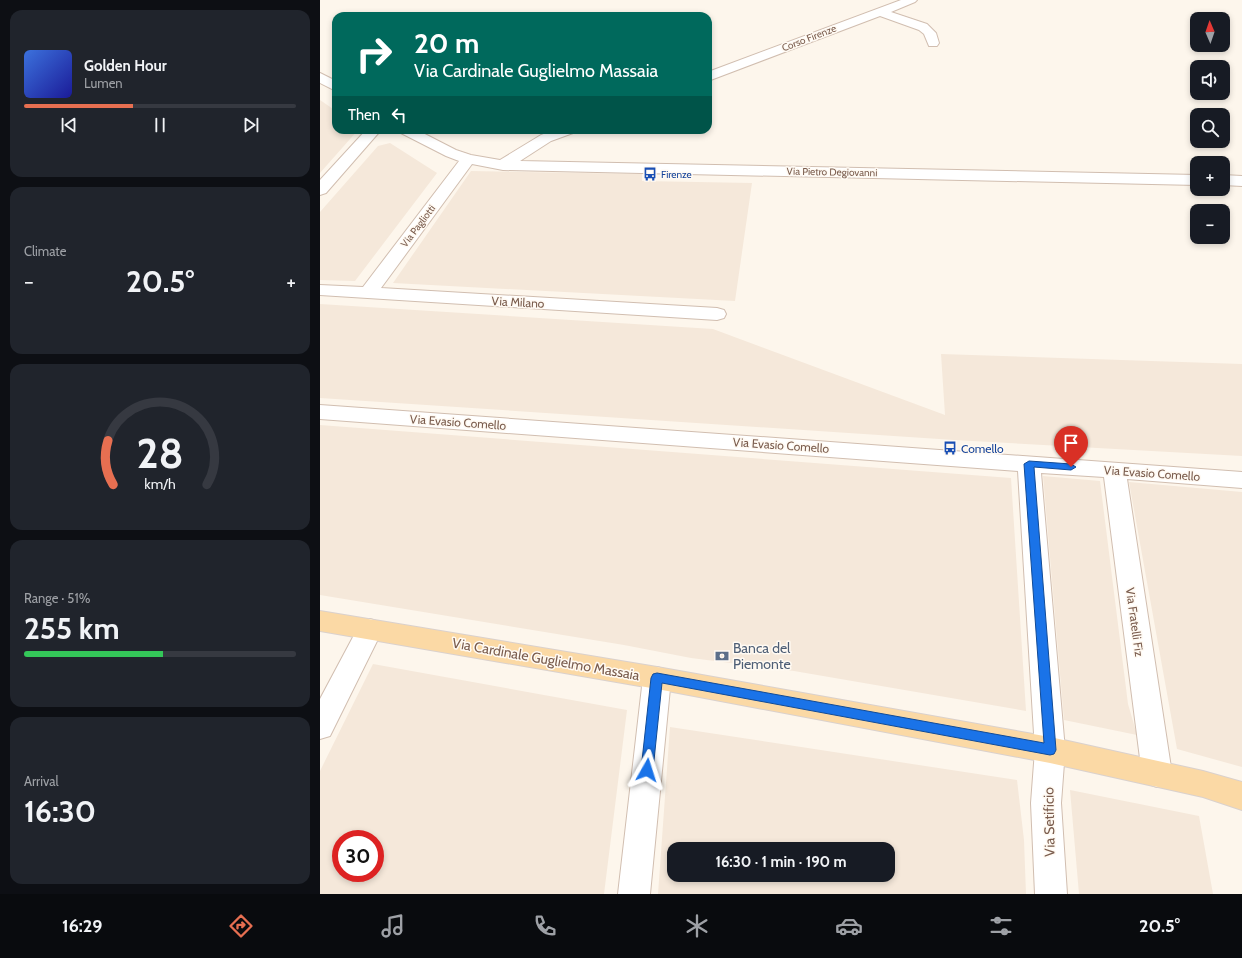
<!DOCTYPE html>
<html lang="en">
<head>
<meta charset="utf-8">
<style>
	body { margin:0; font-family:Cabin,sans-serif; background:#20242c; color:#f1f3f6; height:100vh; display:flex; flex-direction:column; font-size:15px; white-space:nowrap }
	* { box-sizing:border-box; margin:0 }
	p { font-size:13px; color:#9ea1a6 }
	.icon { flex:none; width:22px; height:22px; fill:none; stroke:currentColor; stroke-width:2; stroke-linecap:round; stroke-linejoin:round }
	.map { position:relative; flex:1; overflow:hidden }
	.sheet { display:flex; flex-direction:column; gap:10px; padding:10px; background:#0d0f14; width:320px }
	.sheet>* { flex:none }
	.hud { position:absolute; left:12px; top:12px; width:380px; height:122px; border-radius:12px; box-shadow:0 2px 6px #0003; background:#00695c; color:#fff; overflow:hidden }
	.needle { width:26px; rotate:358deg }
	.fabs { position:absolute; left:870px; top:12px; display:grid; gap:8px }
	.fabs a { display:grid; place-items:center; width:40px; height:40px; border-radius:8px; background:#171b24; box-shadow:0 2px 6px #0003; font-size:20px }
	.speed { position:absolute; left:12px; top:830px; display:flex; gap:8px; font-size:20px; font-weight:700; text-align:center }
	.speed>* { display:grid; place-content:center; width:52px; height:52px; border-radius:50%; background:#171b24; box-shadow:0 2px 6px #0003; line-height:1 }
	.speed .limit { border:6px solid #d22; background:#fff; color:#111 }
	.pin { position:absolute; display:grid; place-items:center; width:34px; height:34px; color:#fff; margin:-41px -17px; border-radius:50% 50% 50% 0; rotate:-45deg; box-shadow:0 0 4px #0007 }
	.pin .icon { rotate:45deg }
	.me { position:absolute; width:44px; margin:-22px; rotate:6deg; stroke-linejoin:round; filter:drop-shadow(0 0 3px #0008) }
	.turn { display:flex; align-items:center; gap:14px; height:84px; padding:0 16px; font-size:18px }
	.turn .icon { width:52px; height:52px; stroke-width:2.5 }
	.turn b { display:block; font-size:28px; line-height:34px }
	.then { display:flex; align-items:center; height:38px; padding:0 16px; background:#0003; gap:8px; font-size:15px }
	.big { font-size:30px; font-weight:700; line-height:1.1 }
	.sheet .tile { flex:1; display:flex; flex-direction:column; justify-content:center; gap:6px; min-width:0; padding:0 14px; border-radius:12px; background:#20242c }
	.sheet .dial { align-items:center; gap:0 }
	.dial svg { height:104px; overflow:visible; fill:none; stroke:#363941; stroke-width:7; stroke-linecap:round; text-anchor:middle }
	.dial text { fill:#f1f3f6; stroke:none }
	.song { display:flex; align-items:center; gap:12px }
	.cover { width:48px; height:48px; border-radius:6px; background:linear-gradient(135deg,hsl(220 70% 55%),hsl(240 70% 35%)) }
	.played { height:4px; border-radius:2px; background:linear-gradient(90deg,#e76f51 40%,#363941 40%) }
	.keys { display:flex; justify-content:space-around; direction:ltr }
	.heat { display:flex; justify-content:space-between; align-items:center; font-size:22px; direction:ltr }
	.charge { height:6px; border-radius:3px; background:linear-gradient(90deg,#34c759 51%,#363941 0) }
	.trip { position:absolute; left:347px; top:842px; width:228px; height:40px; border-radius:12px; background:#171b24; box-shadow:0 2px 6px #0003; font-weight:700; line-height:40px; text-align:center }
	.dock { display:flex; height:64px; justify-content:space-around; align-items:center; background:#090b0e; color:#9ea1a6 }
	.dock .icon { width:28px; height:28px }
	.dock .selected { color:#e76f51 }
	.dock b { font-size:18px; color:#f1f3f6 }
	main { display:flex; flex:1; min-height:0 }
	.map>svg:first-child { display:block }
	.residential { fill:#f5e8da; fill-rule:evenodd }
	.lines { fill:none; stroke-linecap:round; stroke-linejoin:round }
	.minor-casing { stroke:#d1beb0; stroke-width:2 }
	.major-casing { stroke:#dad1cd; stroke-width:2 }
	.minor { fill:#fff; fill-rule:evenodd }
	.major { fill:#fbd9a5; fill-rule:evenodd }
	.route { fill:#1a73e8; stroke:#114b97 }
	.labels { text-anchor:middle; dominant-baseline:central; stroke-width:3; stroke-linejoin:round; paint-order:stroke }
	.far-street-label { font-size:10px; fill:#7a5c4d; stroke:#fffaf3 }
	.far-transit-label { font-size:10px; fill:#164399; stroke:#fffaf3; text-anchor:start }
	.street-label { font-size:12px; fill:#7a5c4d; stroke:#fffaf3 }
	.transit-label { font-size:12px; fill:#164399; stroke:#fffaf3; text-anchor:start }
	.near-service-label { font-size:14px; fill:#4e5e75; stroke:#fffaf3; text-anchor:start }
	.near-street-label { font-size:14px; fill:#7a5c4d; stroke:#fffaf3 }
</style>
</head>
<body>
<main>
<section class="sheet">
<div class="tile">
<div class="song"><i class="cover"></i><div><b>Golden Hour</b><p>Lumen</p></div></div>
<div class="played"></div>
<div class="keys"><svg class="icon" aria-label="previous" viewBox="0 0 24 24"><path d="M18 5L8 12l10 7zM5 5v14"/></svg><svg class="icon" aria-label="pause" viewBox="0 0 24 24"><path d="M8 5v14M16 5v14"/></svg><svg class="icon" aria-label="next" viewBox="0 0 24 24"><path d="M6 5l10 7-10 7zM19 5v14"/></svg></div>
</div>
<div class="tile"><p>Climate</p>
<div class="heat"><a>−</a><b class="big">20.5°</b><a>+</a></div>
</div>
<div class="tile dial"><svg viewBox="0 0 100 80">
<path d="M14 69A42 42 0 1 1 86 69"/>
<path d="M14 69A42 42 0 0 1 10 35" stroke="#e76f51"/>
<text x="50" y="56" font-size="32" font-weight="700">28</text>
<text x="50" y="72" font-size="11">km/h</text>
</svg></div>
<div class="tile"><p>Range · 51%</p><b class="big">255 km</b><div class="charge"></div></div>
<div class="tile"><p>Arrival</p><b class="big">16:30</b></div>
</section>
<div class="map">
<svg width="922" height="894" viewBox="0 0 922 894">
	<rect width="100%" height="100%" fill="#fdf6ec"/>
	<path class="residential" d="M 0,100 L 16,111 L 16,130 L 38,130 L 0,173 Z
		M 70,143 L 117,173 L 35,281 L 0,280 L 0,212 L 58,146 Z
		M 151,171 L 322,174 L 322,181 L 432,183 L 415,301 L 73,283 Z
		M 0,304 L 393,329 L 625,415 L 621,354 L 922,364 L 922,456 L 634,440 L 0,398 Z
		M 0,425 L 691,478 L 706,711 L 474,671 L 371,658 L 304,645 L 0,595 Z
		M 723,476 L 780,481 L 808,704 L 817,735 L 744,720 Z
		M 809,482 L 922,492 L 922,767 L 857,749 Z
		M 53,664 L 307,710 L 284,894 L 0,894 L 0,771 ZM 21,839 L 55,839 L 55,873 L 21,873 Z
		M 350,727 L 697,780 L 704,840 L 706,894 L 338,894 ZM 354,849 L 568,849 L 568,875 L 354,875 Z
		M 750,790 L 879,816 L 893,894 L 759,894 Z"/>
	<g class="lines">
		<g class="minor-casing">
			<path id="minor" d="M 581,0 L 597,0 L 595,2 L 571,12 L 607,24 L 616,33 L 619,43 L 617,46 L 609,46 L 604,34 L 599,30 L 560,16 L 388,81 L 388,72 Z
				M 0,73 L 16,81 L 16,91 L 0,83 Z
				M 46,130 L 61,130 L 6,193 L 0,195 L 0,180 Z
				M 79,130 L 97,130 L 136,150 L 151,155 L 180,160 L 221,135 L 234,130 L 255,130 L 253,133 L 231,141 L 200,161 L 877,175 L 877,185 L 183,170 L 152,164 L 61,288 L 397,308 L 404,310 L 406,314 L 404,318 L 397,320 L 0,295 L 0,285 L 43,287 L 139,161 L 126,156 L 81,133 Z
				M 903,175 L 922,176 L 922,186 L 903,185 Z
				M 0,405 L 922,472 L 922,488 L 807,479 L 852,774 L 848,783 L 837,787 L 826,783 L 822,774 L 784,477 L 721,473 L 745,750 L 741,803 L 747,894 L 715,894 L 711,803 L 715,750 L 698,471 L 0,419 Z
				M 50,619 L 59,622 L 63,629 L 10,736 L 0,739 L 0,699 L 41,622 Z
				M 337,667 L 347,670 L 351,678 L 330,894 L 298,894 L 323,678 L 327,670 Z"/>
		</g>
		<g class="major-casing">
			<path id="major" d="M 0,611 L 337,667 L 730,737 L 883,771 L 922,782 L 922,810 L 883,797 L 730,763 L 337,689 L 0,631 Z"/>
		</g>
		<use href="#minor" class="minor"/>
		<use href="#major" class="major"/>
	</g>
	<path class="route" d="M 709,461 L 751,464 L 756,467 L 751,470 L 714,467 L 736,750 L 734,754 L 730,755 L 342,683 L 333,770 L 332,774 L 327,776 L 323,774 L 321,770 L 331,678 L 333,674 L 337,673 L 724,743 L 704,464 Z"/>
	<defs>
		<g id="bus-bare" transform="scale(1.08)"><path d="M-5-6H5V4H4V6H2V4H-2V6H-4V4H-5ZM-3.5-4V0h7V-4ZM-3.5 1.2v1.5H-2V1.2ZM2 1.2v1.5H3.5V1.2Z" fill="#1a4fb4" stroke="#fffaf3" stroke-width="2.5" paint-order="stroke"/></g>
		<g id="bank-bare" transform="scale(1.08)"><path d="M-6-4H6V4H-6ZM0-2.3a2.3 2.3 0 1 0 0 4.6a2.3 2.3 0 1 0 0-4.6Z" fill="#5c6f8a" stroke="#fffaf3" stroke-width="2.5" paint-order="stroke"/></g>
	</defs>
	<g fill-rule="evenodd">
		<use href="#bus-bare" x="330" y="174"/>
		<use href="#bus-bare" x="630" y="448"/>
		<use href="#bank-bare" x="402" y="656"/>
	</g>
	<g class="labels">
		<g class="far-street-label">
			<text transform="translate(489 38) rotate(-21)">Corso Firenze</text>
			<text transform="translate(512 172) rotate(1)">Via Pietro Degiovanni</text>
			<text transform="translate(98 226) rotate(-53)">Via Pagliotti</text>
		</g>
		<g class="far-transit-label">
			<text x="341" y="174">Firenze</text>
		</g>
		<g class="street-label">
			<text transform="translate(198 302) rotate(3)">Via Milano</text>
			<text transform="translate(138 422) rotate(4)">Via Evasio Comello</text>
			<text transform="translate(461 445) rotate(4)">Via Evasio Comello</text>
			<text transform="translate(832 473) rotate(4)">Via Evasio Comello</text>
			<text transform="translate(815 622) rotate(82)">Via Fratelli Fiz</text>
		</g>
		<g class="transit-label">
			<text x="641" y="448">Comello</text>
		</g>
		<g class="near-service-label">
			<text x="413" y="648">Banca del<tspan x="413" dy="16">Piemonte</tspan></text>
		</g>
		<g class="near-street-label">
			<text transform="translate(226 659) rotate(10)">Via Cardinale Guglielmo Massaia</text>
			<text transform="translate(729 822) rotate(-91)">Via Setificio</text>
		</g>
	</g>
</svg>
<div class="fabs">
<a><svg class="needle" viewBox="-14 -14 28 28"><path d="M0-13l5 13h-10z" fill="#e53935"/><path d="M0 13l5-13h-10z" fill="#9ea1a6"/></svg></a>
<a><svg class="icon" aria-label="sound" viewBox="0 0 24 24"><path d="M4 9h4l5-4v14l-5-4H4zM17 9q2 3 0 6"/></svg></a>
<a><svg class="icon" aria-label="search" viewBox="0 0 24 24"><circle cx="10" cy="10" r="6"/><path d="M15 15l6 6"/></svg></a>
<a>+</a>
<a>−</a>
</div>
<div class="speed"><div class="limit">30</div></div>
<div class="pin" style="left:751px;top:467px;background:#d93025"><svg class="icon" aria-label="arrive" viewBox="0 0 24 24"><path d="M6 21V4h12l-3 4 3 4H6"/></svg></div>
<svg class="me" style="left:327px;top:770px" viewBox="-20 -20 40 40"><path d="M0-17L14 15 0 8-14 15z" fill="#1a73e8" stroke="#fff" stroke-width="4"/></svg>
<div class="trip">16:30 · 1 min · 190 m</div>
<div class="hud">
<div class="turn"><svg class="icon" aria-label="right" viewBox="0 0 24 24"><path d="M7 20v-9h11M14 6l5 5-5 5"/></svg><div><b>20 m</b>Via Cardinale Guglielmo Massaia</div></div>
<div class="then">Then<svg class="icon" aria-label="left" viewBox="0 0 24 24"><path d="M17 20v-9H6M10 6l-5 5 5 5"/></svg></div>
</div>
</div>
</main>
<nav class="dock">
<b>16:29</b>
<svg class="icon selected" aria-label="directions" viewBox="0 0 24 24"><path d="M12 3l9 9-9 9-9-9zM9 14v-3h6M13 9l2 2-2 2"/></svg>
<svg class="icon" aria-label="music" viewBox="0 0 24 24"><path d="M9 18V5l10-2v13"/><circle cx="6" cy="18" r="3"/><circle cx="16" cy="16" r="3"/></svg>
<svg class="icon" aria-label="phone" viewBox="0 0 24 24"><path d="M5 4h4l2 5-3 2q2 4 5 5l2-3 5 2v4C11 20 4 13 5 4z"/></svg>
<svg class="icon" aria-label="climate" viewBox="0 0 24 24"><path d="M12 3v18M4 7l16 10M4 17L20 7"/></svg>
<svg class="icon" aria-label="car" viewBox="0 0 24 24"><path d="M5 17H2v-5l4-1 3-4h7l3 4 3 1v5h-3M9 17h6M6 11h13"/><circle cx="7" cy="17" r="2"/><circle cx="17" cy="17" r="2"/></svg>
<svg class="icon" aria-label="filters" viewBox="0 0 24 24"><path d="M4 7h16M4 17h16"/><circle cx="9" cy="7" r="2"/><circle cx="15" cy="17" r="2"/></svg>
<b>20.5°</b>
</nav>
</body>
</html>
